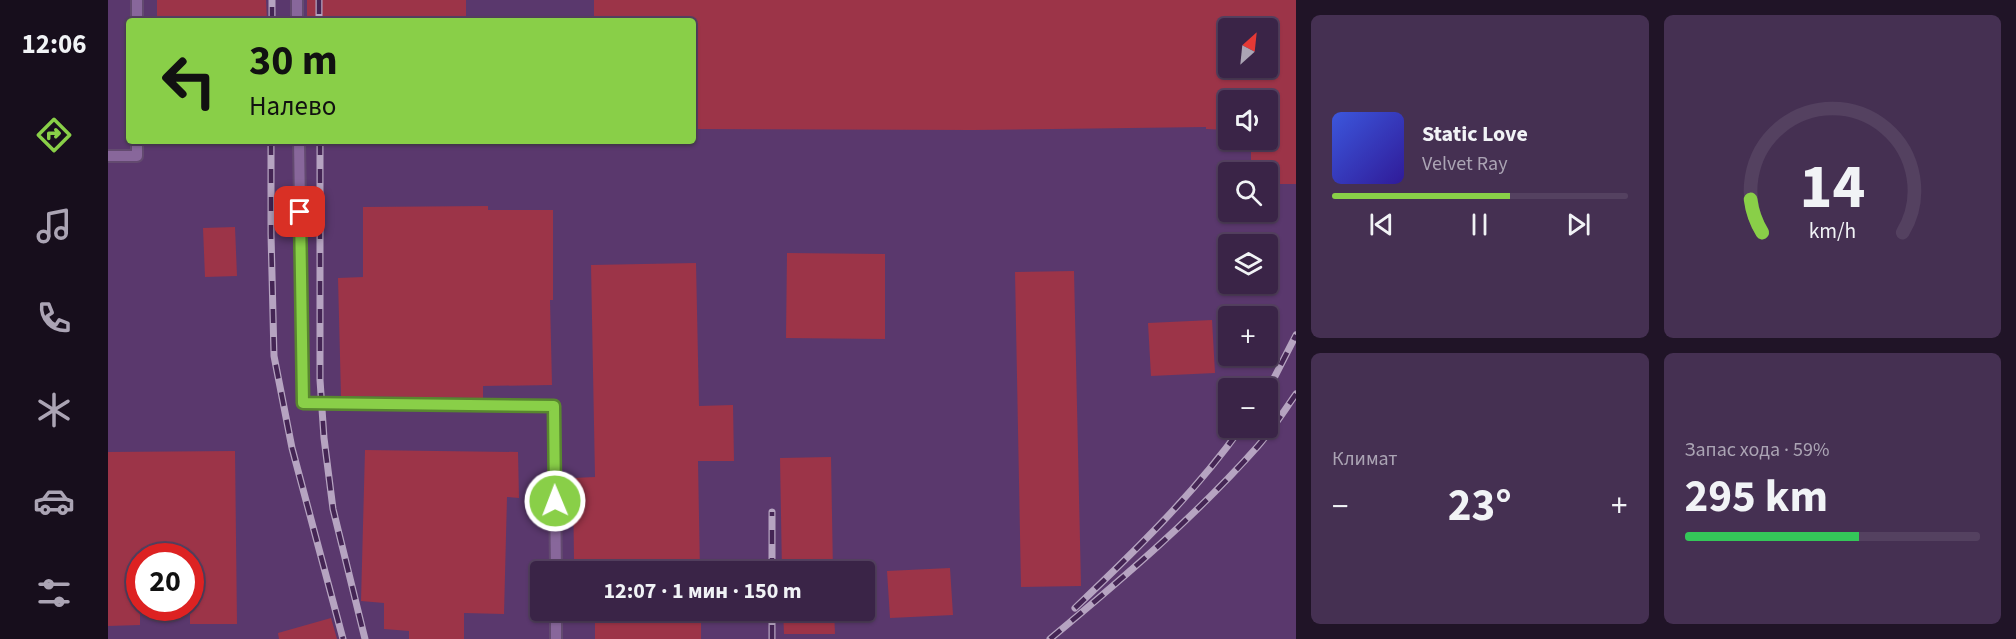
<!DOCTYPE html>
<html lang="ru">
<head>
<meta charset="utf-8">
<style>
	body { margin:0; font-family:"Source Sans 3",sans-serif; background:#453052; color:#f1f3f6; height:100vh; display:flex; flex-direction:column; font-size:22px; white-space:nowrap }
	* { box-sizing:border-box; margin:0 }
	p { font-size:20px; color:#aba4b4 }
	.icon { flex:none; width:33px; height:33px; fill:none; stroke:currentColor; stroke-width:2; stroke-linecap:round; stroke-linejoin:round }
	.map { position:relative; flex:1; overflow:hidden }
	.drawer { display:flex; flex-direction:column; gap:15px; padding:15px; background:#201427; width:720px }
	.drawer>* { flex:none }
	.hud { position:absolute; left:18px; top:18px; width:570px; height:126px; border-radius:6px; box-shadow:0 2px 4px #0004,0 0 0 2px #544160; background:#89cf48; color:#111; overflow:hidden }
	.needle { width:39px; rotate:27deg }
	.buttons { position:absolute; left:1110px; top:18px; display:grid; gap:12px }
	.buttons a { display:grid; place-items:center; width:60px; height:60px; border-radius:6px; background:#3a2447; box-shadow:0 2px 4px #0004,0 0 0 2px #544160; font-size:30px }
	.speed { position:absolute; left:18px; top:543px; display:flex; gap:12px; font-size:30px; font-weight:700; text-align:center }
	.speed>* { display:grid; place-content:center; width:78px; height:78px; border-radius:50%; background:#3a2447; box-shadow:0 2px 4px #0004,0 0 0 2px #544160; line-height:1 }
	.speed .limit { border:9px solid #d22; background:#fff; color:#111 }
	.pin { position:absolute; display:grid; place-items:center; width:51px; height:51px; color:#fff; margin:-26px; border-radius:12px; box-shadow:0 3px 9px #0006 }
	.me { position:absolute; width:66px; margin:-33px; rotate:359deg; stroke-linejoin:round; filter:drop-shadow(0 0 4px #0008) }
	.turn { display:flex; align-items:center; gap:21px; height:126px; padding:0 24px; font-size:27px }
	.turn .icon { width:78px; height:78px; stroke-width:2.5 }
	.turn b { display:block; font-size:42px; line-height:51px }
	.big { font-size:45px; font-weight:700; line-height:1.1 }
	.drawer .card { flex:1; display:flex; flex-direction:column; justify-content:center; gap:9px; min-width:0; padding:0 21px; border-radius:9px; background:#453052 }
	.drawer .dial { align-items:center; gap:0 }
	.dial svg { height:156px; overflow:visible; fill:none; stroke:#544160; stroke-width:7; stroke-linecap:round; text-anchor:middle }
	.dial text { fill:#f1f3f6; stroke:none }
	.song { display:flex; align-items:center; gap:18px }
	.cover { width:72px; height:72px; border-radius:9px; background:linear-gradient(135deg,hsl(230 70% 55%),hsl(250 70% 35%)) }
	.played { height:6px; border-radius:3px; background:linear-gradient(90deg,#89cf48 60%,#544160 60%) }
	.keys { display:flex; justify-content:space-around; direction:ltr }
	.heat { display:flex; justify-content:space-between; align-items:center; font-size:33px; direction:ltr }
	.charge { height:9px; border-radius:4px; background:linear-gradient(90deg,#34c759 59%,#544160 0) }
	.drawer .tiles { flex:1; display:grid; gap:15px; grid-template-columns:repeat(2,1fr) }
	.trip { position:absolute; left:422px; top:561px; width:345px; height:60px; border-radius:6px; background:#3a2447; box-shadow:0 2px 4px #0004,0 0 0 2px #544160; font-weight:700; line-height:60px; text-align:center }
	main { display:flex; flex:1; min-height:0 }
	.dock { display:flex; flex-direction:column; width:108px; justify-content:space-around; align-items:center; background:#170e1c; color:#aba4b4 }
	.dock .icon { width:42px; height:42px }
	.dock .current { color:#89cf48 }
	.dock b { font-size:27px; color:#f1f3f6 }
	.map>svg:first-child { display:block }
	.built { fill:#5a386d; fill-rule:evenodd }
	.building { fill:#9c3448; fill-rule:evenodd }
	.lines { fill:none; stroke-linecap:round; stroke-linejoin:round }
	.service-casing { stroke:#634a70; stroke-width:14 }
	.service { stroke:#88679b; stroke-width:10 }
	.rail-casing { stroke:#b6a4c1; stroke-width:7 }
	.rail { stroke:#442554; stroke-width:4.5; stroke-dasharray:14; stroke-linecap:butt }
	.route-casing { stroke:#59872f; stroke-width:15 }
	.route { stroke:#89cf48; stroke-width:10 }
</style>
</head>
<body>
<main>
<nav class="dock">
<b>12:06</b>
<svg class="icon current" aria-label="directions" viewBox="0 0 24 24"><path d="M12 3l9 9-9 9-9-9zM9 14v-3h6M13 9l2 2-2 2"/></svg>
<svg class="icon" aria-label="music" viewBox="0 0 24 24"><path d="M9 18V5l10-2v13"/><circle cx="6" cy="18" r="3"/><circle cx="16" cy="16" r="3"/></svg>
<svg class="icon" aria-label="phone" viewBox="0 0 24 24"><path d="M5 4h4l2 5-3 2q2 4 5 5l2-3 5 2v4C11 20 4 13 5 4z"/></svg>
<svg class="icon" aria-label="climate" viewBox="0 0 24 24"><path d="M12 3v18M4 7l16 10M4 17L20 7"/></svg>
<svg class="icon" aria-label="car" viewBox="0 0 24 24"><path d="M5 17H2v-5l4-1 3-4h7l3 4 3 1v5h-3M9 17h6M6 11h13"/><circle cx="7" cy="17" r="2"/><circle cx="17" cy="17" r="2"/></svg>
<svg class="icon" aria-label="filters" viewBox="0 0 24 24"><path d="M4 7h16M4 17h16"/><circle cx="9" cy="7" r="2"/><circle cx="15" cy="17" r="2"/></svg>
</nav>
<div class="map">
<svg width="1188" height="639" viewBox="0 0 1188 639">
	<rect width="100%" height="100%" fill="#4e305f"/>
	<path class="built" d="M 0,0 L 1188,0 L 1188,639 L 0,639 ZM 21,21 L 585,21 L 585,141 L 21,141 ZM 1120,28 L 1160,28 L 1160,68 L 1120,68 ZM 1120,100 L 1160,100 L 1160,140 L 1120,140 ZM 1120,172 L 1160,172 L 1160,212 L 1120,212 ZM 1120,244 L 1160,244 L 1160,284 L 1120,284 ZM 1120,316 L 1160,316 L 1160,356 L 1120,356 ZM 1120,388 L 1160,388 L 1160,428 L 1120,428 ZM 32,556 L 82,556 L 82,608 L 32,608 ZM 432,572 L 756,572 L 756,610 L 432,610 Z"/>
	<path class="building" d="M 49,0 L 158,0 L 159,21 L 49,21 Z
		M 199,0 L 358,0 L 358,21 L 199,21 Z
		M 486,0 L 1188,0 L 1188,184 L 1160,184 L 1160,172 L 1155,172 L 1154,168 L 1143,171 L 1143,140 L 1160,140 L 1160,100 L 1120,100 L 1120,130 L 1098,129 L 1098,127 L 865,130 L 585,129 L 585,21 L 486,21 ZM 1120,28 L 1160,28 L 1160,68 L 1120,68 Z
		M 380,206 L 380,210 L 445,210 L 445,300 L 442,300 L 444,385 L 375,386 L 375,398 L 233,396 L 230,278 L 255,277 L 255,207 Z
		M 127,227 L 129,276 L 97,277 L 95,228 Z
		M 679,253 L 777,254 L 777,339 L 678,338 Z
		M 588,263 L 591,406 L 625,405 L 626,461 L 590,461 L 592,572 L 486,572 L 486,560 L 466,560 L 465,478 L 487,477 L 483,265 Z
		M 966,271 L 973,586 L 913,587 L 907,272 Z
		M 1104,320 L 1107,373 L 1043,376 L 1040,323 Z
		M 257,450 L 410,452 L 411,498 L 399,497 L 396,614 L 356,613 L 356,639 L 301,639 L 301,631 L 276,629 L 276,603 L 253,601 Z
		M 127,451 L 129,624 L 82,624 L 82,556 L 32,556 L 32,625 L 0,626 L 0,452 Z
		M 723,457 L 725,572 L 674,572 L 672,458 Z
		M 842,568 L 845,615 L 782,618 L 779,571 Z
		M 487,610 L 593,610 L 593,639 L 487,639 Z
		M 675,610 L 726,610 L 727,634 L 676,634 Z
		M 223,618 L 229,639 L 171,639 L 170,633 Z"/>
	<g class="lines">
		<g class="service-casing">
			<path id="service" d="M 29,0 L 29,21
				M 189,0 L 189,21
				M 191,141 L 195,403 L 446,406 L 448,572
				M 0,156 L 29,156 L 29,141
				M 448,610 L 448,639"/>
		</g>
		<use href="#service" class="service"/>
		<g class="rail-casing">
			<path id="rail" d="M 211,0 L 211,21
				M 164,21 L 164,0
				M 163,141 L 163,234 L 166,356 L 184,448 L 235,639
				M 212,141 L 212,380 L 216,438 L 225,509 L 257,639
				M 1160,390 L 1188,335
				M 664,572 L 664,512
				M 967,608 C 1026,552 1086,494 1133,428
				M 664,639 L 664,610
				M 942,639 C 1014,579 1087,517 1150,446 C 1164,430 1176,411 1188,394"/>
		</g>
		<use href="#rail" class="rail"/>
	</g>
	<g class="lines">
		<g class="route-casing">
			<path id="route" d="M 192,212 L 195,403 L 446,406 L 447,501"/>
		</g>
		<use href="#route" class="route"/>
	</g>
</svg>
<div class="buttons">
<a><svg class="needle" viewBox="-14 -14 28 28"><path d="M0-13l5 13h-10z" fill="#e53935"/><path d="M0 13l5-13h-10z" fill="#aba4b4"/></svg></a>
<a><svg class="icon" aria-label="sound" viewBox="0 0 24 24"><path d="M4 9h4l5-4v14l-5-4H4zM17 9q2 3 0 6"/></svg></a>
<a><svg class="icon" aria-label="search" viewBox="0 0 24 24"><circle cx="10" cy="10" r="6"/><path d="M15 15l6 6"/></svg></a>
<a><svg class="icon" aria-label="layers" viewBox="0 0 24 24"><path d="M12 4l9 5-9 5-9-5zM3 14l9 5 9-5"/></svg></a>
<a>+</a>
<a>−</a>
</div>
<div class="speed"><div class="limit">20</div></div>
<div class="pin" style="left:192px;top:212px;background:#d93025"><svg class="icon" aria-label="arrive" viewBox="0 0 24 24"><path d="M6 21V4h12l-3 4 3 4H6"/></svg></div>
<svg class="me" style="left:447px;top:501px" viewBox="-20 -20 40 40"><circle r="17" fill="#89cf48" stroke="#fff" stroke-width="3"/><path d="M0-11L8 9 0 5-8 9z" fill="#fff"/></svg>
<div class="trip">12:07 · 1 мин · 150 m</div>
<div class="hud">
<div class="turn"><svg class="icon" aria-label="left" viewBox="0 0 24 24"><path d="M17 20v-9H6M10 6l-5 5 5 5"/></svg><div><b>30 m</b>Налево</div></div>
</div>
</div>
<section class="drawer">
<div class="tiles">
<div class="card">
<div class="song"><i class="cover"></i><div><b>Static Love</b><p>Velvet Ray</p></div></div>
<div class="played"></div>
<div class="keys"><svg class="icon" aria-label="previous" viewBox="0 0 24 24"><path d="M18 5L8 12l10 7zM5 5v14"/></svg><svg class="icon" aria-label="pause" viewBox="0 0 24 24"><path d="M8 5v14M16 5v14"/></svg><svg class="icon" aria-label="next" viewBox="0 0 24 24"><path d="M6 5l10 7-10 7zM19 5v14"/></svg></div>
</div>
<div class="card dial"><svg viewBox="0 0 100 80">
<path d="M14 69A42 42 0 1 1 86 69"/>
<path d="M14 69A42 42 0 0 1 8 52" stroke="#89cf48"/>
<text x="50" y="56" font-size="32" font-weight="700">14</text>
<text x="50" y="72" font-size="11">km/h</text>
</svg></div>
<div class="card"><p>Климат</p>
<div class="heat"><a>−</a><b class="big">23°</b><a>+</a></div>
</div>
<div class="card"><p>Запас хода · 59%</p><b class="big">295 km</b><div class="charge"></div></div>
</div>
</section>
</main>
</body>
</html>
